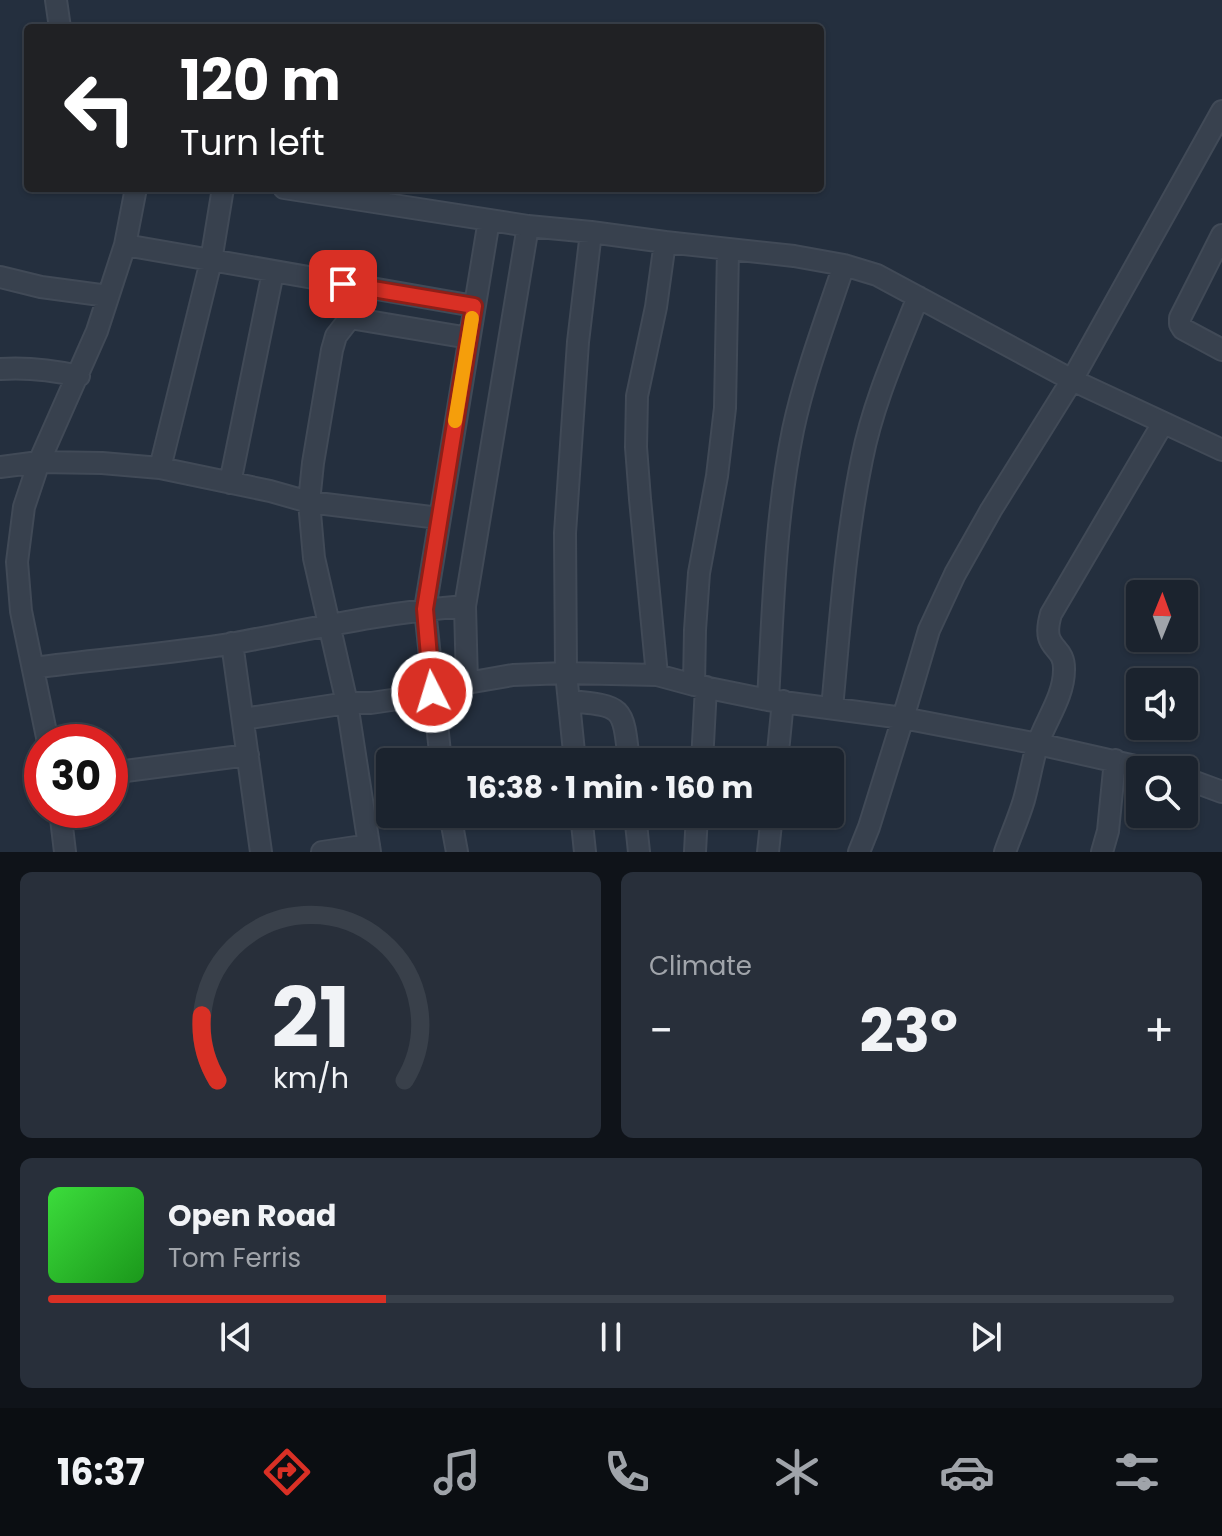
<!DOCTYPE html>
<html lang="en">
<head>
<meta charset="utf-8">
<style>
	body { margin:0; font-family:Poppins,sans-serif; background:#282f3a; color:#f1f3f6; height:100vh; display:flex; flex-direction:column; font-size:30px; white-space:nowrap }
	* { box-sizing:border-box; margin:0 }
	p { font-size:26px; color:#a0a4aa }
	.icon { flex:none; width:44px; height:44px; fill:none; stroke:currentColor; stroke-width:2; stroke-linecap:round; stroke-linejoin:round }
	.map { position:relative; height:852px; overflow:hidden }
	.details { display:flex; flex-direction:column; gap:20px; padding:20px; background:#0f1319; flex:1 }
	.details>* { flex:none }
	.banner { position:absolute; left:24px; top:24px; width:800px; height:168px; border-radius:8px; box-shadow:0 2px 6px #0004,0 0 0 2px #39404a; background:#202124; color:#fff; overflow:hidden }
	.needle { width:52px; rotate:1deg }
	.buttons { position:absolute; left:1126px; top:580px; display:grid; gap:16px }
	.buttons a { display:grid; place-items:center; width:72px; height:72px; border-radius:8px; background:#1b232e; box-shadow:0 2px 6px #0004,0 0 0 2px #39404a; font-size:40px }
	.speed { position:absolute; left:24px; top:724px; display:flex; gap:16px; font-size:40px; font-weight:700; text-align:center }
	.speed>* { display:grid; place-content:center; width:104px; height:104px; border-radius:50%; background:#1b232e; box-shadow:0 2px 6px #0004,0 0 0 2px #39404a; line-height:1 }
	.speed .limit { border:12px solid #d22; background:#fff; color:#111 }
	.pin { position:absolute; display:grid; place-items:center; width:68px; height:68px; color:#fff; margin:-34px; border-radius:16px; box-shadow:0 4px 12px #0006 }
	.me { position:absolute; width:88px; margin:-44px; rotate:355deg; stroke-linejoin:round; filter:drop-shadow(0 0 6px #0008) }
	.turn { display:flex; align-items:center; gap:28px; height:168px; padding:0 24px; font-size:36px }
	.turn .icon { width:104px; height:104px; stroke-width:2.5 }
	.turn b { display:block; font-size:56px; line-height:68px }
	.big { font-size:60px; font-weight:700; line-height:1.1 }
	.details .tile { flex:1; display:flex; flex-direction:column; justify-content:center; gap:12px; min-width:0; padding:0 28px; border-radius:12px; background:#282f3a }
	.details .dial { align-items:center; gap:0 }
	.dial svg { height:208px; overflow:visible; fill:none; stroke:#39404a; stroke-width:7; stroke-linecap:round; text-anchor:middle }
	.dial text { fill:#f1f3f6; stroke:none }
	.song { display:flex; align-items:center; gap:24px }
	.cover { width:96px; height:96px; border-radius:12px; background:linear-gradient(135deg,hsl(120 70% 55%),hsl(120 70% 35%)) }
	.played { height:8px; border-radius:4px; background:linear-gradient(90deg,#d93025 30%,#39404a 30%) }
	.keys { display:flex; justify-content:space-around; direction:ltr }
	.heat { display:flex; justify-content:space-between; align-items:center; font-size:44px; direction:ltr }
	.details .tiles { flex:1; display:grid; gap:20px; grid-template-columns:1fr 1fr }
	.tile:last-child { grid-column:span 2 }
	.trip { position:absolute; left:376px; top:748px; width:468px; height:80px; border-radius:8px; background:#1b232e; box-shadow:0 2px 6px #0004,0 0 0 2px #39404a; font-weight:700; line-height:80px; text-align:center }
	.tab-bar { display:flex; height:128px; justify-content:space-around; align-items:center; background:#0b0e12; color:#a0a4aa }
	.tab-bar .icon { width:56px; height:56px }
	.tab-bar .active { color:#d93025 }
	.tab-bar b { font-size:36px; color:#f1f3f6 }
	.map>svg:first-child { display:block }
	.lines { fill:none; stroke-linecap:round; stroke-linejoin:round }
	.minor-casing { stroke:#414a57; stroke-width:24 }
	.minor { stroke:#38414e; stroke-width:20 }
	.route-casing { stroke:#8d1f18; stroke-width:20 }
	.route { stroke:#d93025; stroke-width:14 }
	.slow { stroke:#f59e0b; stroke-width:14 }
</style>
</head>
<body>
<div class="map">
<svg width="1222" height="852" viewBox="0 0 1222 852">
	<rect width="100%" height="100%" fill="#242f3e"/>
	<g class="lines">
		<g class="minor-casing">
			<path id="minor" d="M 56,0 L 60,28
				M 284,188 L 528,226 L 591,232 L 665,242 L 794,256 L 844,265 L 877,275 L 1072,380 L 1222,450
				M 1222,235 L 1180,318 L 1180,324 L 1183,329 L 1222,350
				M 125,245 L 474,306
				M 0,277 L 41,287 L 108,296
				M 358,287 L 350,318 L 336,336 L 332,350 L 313,463 L 309,502 L 314,558 L 347,703 L 370,852
				M 350,318 L 469,338
				M 0,369 C 27,367 52,370 79,376
				M 0,467 L 39,462 L 102,463 L 160,468 L 270,491 L 309,502 L 439,518
				M 160,468 L 211,261 L 223,188
				M 230,483 L 273,272
				M 232,643 L 261,852
				M 33,668 C 100,659 168,654 235,643 C 311,629 387,612 465,606
				M 657,675 L 640,499 L 636,447 L 637,396 L 656,307 L 665,242
				M 467,683 L 465,606 L 528,226
				M 694,685 L 695,630 L 699,573 L 717,476 L 725,408 L 728,250
				M 768,700 C 773,610 775,519 793,430 C 805,374 826,319 844,265
				M 569,701 C 624,706 623,706 629,762
				M 832,708 C 840,625 845,541 862,459 C 873,403 897,350 918,297
				M 243,719 L 347,703 L 371,703 L 405,698 L 467,683 L 513,675 L 566,673 L 657,675 L 694,685 L 768,700 L 903,718 L 1038,744 L 1153,770
				M 48,742 L 21,611 L 17,562 L 24,507 L 39,462 L 97,331 L 125,245 L 136,188
				M 441,762 L 425,609 L 489,220
				M 575,762 L 566,673 L 565,533 L 578,342 L 591,232
				M 702,762 L 706,687
				M 777,762 L 783,701
				M 110,773 L 248,755
				M 1184,778 L 1222,792
				M 60,810 L 65,852
				M 450,814 L 457,852
				M 581,814 L 585,852
				M 635,814 L 639,852
				M 322,852 L 369,845
				M 695,852 L 697,814
				M 768,852 L 772,814
				M 859,852 L 869,827 L 903,718 L 929,630 L 955,574 L 991,510 L 1072,380 L 1222,111
				M 1005,852 C 1011,835 1019,817 1024,800 C 1029,782 1032,763 1037,746 C 1045,721 1064,697 1064,670 C 1065,643 1040,652 1051,614 L 1163,423
				M 1102,852 L 1108,831 L 1115,760"/>
		</g>
		<use href="#minor" class="minor"/>
	</g>
	<g class="lines">
		<g class="route-casing">
			<path id="route" d="M 343,284 L 474,306 L 425,609 L 432,692"/>
		</g>
		<use href="#route" class="route"/>
		<path class="slow" d="M 455,421 L 472,318"/>
	</g>
</svg>
<div class="buttons">
<a><svg class="needle" viewBox="-14 -14 28 28"><path d="M0-13l5 13h-10z" fill="#e53935"/><path d="M0 13l5-13h-10z" fill="#a0a4aa"/></svg></a>
<a><svg class="icon" aria-label="sound" viewBox="0 0 24 24"><path d="M4 9h4l5-4v14l-5-4H4zM17 9q2 3 0 6"/></svg></a>
<a><svg class="icon" aria-label="search" viewBox="0 0 24 24"><circle cx="10" cy="10" r="6"/><path d="M15 15l6 6"/></svg></a>
</div>
<div class="speed"><div class="limit">30</div></div>
<div class="pin" style="left:343px;top:284px;background:#d93025"><svg class="icon" aria-label="arrive" viewBox="0 0 24 24"><path d="M6 21V4h12l-3 4 3 4H6"/></svg></div>
<svg class="me" style="left:432px;top:692px" viewBox="-20 -20 40 40"><circle r="17" fill="#d93025" stroke="#fff" stroke-width="3"/><path d="M0-11L8 9 0 5-8 9z" fill="#fff"/></svg>
<div class="trip">16:38 · 1 min · 160 m</div>
<div class="banner">
<div class="turn"><svg class="icon" aria-label="left" viewBox="0 0 24 24"><path d="M17 20v-9H6M10 6l-5 5 5 5"/></svg><div><b>120 m</b>Turn left</div></div>
</div>
</div>
<section class="details">
<div class="tiles">
<div class="tile dial"><svg viewBox="0 0 100 80">
<path d="M14 69A42 42 0 1 1 86 69"/>
<path d="M14 69A42 42 0 0 1 8 44" stroke="#d93025"/>
<text x="50" y="56" font-size="32" font-weight="700">21</text>
<text x="50" y="72" font-size="11">km/h</text>
</svg></div>
<div class="tile"><p>Climate</p>
<div class="heat"><a>−</a><b class="big">23°</b><a>+</a></div>
</div>
<div class="tile">
<div class="song"><i class="cover"></i><div><b>Open Road</b><p>Tom Ferris</p></div></div>
<div class="played"></div>
<div class="keys"><svg class="icon" aria-label="previous" viewBox="0 0 24 24"><path d="M18 5L8 12l10 7zM5 5v14"/></svg><svg class="icon" aria-label="pause" viewBox="0 0 24 24"><path d="M8 5v14M16 5v14"/></svg><svg class="icon" aria-label="next" viewBox="0 0 24 24"><path d="M6 5l10 7-10 7zM19 5v14"/></svg></div>
</div>
</div>
</section>
<nav class="tab-bar">
<b>16:37</b>
<svg class="icon active" aria-label="directions" viewBox="0 0 24 24"><path d="M12 3l9 9-9 9-9-9zM9 14v-3h6M13 9l2 2-2 2"/></svg>
<svg class="icon" aria-label="music" viewBox="0 0 24 24"><path d="M9 18V5l10-2v13"/><circle cx="6" cy="18" r="3"/><circle cx="16" cy="16" r="3"/></svg>
<svg class="icon" aria-label="phone" viewBox="0 0 24 24"><path d="M5 4h4l2 5-3 2q2 4 5 5l2-3 5 2v4C11 20 4 13 5 4z"/></svg>
<svg class="icon" aria-label="climate" viewBox="0 0 24 24"><path d="M12 3v18M4 7l16 10M4 17L20 7"/></svg>
<svg class="icon" aria-label="car" viewBox="0 0 24 24"><path d="M5 17H2v-5l4-1 3-4h7l3 4 3 1v5h-3M9 17h6M6 11h13"/><circle cx="7" cy="17" r="2"/><circle cx="17" cy="17" r="2"/></svg>
<svg class="icon" aria-label="filters" viewBox="0 0 24 24"><path d="M4 7h16M4 17h16"/><circle cx="9" cy="7" r="2"/><circle cx="15" cy="17" r="2"/></svg>
</nav>
</body>
</html>
